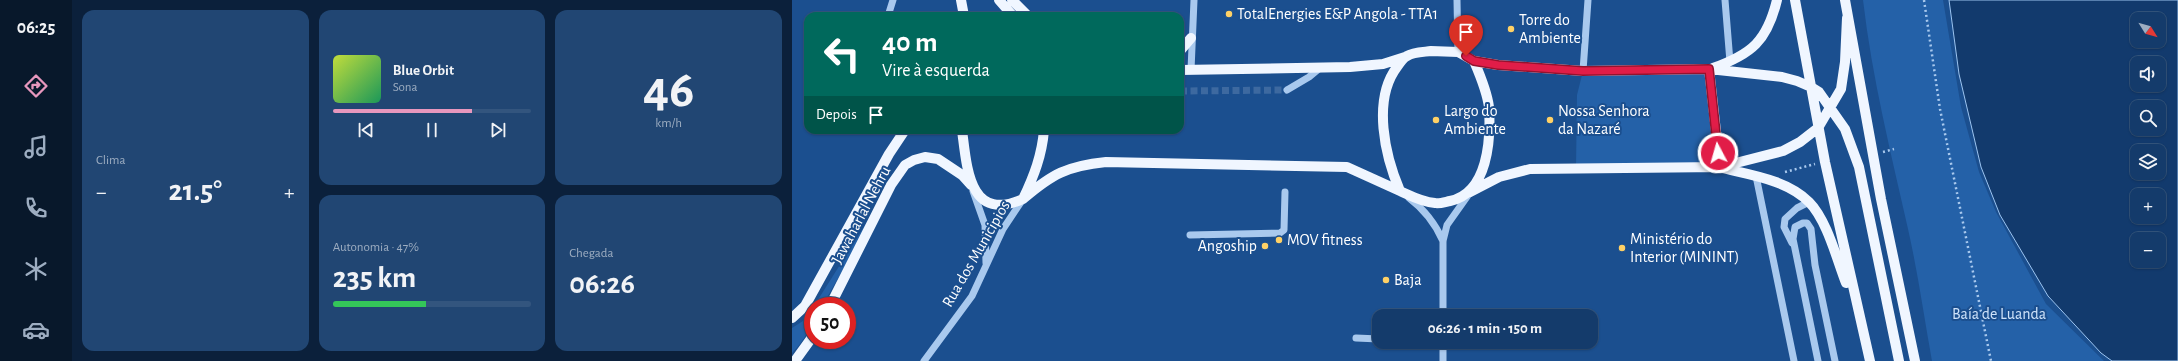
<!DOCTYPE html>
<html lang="pt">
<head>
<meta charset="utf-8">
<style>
	body { margin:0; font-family:"Alegreya Sans",sans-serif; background:#214673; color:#f1f3f6; height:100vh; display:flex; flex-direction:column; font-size:15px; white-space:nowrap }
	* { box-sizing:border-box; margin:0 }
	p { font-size:13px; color:#9dadc1 }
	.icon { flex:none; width:22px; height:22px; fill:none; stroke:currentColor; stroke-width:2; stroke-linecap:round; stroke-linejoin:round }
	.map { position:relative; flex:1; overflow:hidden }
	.sheet { display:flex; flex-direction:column; gap:10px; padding:10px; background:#0b203b; width:720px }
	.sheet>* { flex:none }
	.banner { position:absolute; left:12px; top:12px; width:380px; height:122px; border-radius:12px; box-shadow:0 1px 3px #0004,0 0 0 1px #33557e; background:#00695c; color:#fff; overflow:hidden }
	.needle { width:26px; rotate:127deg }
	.controls { position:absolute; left:1338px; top:12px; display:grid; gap:8px }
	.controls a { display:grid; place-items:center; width:36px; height:36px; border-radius:8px; background:#143b6b; box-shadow:0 1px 3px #0004,0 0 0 1px #33557e; font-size:20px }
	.speed { position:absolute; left:12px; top:297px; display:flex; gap:8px; font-size:20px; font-weight:700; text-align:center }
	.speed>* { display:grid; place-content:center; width:52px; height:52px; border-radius:50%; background:#143b6b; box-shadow:0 1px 3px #0004,0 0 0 1px #33557e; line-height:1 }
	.speed .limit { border:6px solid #d22; background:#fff; color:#111 }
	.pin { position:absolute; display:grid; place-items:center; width:34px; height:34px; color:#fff; margin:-41px -17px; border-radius:50% 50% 50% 0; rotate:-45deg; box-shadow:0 0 4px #0007 }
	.pin .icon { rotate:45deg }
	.me { position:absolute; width:44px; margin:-22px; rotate:354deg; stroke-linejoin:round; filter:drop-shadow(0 0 3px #0008) }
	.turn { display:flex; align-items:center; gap:14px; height:84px; padding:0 12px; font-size:18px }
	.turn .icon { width:52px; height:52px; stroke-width:2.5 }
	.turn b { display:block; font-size:28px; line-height:34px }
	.then { display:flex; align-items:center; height:38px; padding:0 12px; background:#0003; gap:8px; font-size:15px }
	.big { font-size:30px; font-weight:600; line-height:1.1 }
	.sheet .tile { flex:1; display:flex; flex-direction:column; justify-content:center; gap:6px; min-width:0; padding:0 14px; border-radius:12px; background:#214673 }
	.sheet .dial { align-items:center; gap:0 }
	.dial b { font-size:52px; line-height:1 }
	.song { display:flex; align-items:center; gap:12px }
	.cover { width:48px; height:48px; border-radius:6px; background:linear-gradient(135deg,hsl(70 70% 55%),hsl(150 70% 35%)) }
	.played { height:4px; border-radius:2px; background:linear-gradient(90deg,#e797bd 70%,#33557e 70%) }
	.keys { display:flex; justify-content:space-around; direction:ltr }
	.heat { display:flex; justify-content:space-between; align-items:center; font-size:22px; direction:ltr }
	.charge { height:6px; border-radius:3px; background:linear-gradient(90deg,#34c759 47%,#33557e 0) }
	.sheet .tiles { flex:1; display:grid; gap:10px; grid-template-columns:repeat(3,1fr) }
	.tile:first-child { grid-row:span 2 }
	.trip { position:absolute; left:580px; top:309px; width:226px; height:40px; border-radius:12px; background:#143b6b; box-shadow:0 1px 3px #0004,0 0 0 1px #33557e; font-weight:600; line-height:40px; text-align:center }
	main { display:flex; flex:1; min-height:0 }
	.dock { display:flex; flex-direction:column; width:72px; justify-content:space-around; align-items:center; background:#08182b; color:#9dadc1 }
	.dock .icon { width:28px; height:28px }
	.dock .current { color:#e797bd }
	.dock b { font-size:18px; color:#f1f3f6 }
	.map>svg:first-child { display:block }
	.green { fill:#2461a8 }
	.water { fill:#123a6d; stroke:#9cc4f0; fill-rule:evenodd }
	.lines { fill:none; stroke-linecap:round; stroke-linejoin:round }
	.minor-tunnel { stroke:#3d69a0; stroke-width:7; stroke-dasharray:7 3.5; stroke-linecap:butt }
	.path { stroke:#a9c9ee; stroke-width:2.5; stroke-dasharray:2 3; stroke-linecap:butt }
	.minor { stroke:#a9c9ee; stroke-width:7 }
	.major { stroke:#f0f6ff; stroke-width:10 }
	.route-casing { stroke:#92132f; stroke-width:10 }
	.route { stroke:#e11d48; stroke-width:7 }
	.poi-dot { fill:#ffd166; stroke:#1b4f8f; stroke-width:1.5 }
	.labels { text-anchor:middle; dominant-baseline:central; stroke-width:4; stroke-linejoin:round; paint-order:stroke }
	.poi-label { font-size:16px; fill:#fff; stroke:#1b4f8f; text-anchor:start }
	.street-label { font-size:16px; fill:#fff; stroke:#1b4f8f }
	.park-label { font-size:16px; fill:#cfe3fa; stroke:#1b4f8f }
</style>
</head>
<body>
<main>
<nav class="dock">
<b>06:25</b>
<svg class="icon current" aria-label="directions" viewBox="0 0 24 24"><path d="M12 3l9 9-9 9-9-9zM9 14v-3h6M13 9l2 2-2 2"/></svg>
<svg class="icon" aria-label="music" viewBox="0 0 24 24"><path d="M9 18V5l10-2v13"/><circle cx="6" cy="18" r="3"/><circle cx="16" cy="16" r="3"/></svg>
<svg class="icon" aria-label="phone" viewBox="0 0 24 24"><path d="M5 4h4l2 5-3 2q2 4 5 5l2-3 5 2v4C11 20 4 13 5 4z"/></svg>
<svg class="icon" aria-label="climate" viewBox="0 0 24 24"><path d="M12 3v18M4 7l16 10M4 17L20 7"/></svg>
<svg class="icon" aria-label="car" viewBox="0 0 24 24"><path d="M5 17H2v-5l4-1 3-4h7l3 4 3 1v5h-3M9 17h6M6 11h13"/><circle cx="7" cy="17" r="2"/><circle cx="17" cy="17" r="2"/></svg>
</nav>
<section class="sheet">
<div class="tiles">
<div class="tile"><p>Clima</p>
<div class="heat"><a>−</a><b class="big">21.5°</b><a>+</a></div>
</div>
<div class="tile">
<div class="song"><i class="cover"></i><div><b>Blue Orbit</b><p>Sona</p></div></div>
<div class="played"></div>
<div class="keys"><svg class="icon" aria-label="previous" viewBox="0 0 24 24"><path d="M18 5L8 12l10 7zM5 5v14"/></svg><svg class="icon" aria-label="pause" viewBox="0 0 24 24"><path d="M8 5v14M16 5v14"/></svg><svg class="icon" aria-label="next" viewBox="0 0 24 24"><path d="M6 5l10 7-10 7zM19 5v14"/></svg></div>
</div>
<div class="tile dial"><b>46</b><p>km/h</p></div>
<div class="tile"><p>Autonomia · 47%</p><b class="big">235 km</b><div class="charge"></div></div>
<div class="tile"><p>Chegada</p><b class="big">06:26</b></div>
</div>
</section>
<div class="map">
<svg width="1386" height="361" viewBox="0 0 1386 361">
	<rect width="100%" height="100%" fill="#1b4f8f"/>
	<path class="green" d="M 1071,0 L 1151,0 L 1169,107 L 1187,172 L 1204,212 L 1254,304 L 1312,361 L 1140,361 C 1132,317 1126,273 1116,229 C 1099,153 1080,78 1071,0 Z
		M 917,69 L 928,167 L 784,168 L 785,95 L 791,71 Z
		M 116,157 L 30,306 L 22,306 Z
		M 21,308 C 21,326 13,340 0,353 L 0,328 L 14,319 Z"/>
	<path class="water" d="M 1157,0 L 1386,0 L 1386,361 L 1320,361 L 1309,353 L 1256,296 L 1208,215 L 1189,167 L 1167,74 ZM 1345,19 L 1367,19 L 1367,41 L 1345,41 ZM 1345,63 L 1367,63 L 1367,85 L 1345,85 ZM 1345,107 L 1367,107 L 1367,129 L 1345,129 ZM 1345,151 L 1367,151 L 1367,173 L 1345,173 ZM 1345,195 L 1367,195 L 1367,217 L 1345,217 ZM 1345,239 L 1367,239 L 1367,261 L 1345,261 Z"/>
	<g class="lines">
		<path class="minor-tunnel" d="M 388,91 L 495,90"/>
		<path class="path" d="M 1132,0 L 1148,109 L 1199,361
			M 1091,152 L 1102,149
			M 993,172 L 1023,164"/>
		<path class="minor" d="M 665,0 L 666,52
			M 933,0 L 938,62
			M 96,16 L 101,0
			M 399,70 L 402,0
			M 791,71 L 796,0
			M 495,90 L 517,77 L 529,67
			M 964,176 L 1002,361
			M 181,191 L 193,225 L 194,263
			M 617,198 C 633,210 643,223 651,241
			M 398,235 L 488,233 L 492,230 L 493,192
			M 1000,243 L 992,227 L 993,219 L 1005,208 L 1017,202
			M 651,316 L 651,241 L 655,225 L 677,194
			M 564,338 L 587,339
			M 132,361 L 180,296 L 211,229 L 231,199
			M 651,361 L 651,342
			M 1026,361 L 1001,239 L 1003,227 L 1011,223 L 1015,223 L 1019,229 L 1023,265 L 1043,361"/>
		<path class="major" d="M 169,0 L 172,16
			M 207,0 L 221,16
			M 220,0 L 236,16
			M 1003,0 L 1033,162 L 1078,361
			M 1053,0 L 1089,199 L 1123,361
			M 388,51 L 399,38
			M 639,51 L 666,52 L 682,61 C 688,75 695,91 697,107 C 699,140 696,193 658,201 C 653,202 647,204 643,203 C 630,202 619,196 608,191 C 593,156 580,100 605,67 C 607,64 611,58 615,56 C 621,52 632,52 639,51 Z
			M 682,61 L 706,65 L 791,71 L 917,69 L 990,77 L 1005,81 L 1019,87 L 1027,92 L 1053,129 L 1067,167 L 1107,361
			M 921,68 C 960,54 975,41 985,0
			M 917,69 L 928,167
			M 388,70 L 558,67 L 591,64 L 613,57
			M 170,130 C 175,168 177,223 231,199 C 242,176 250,155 252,130
			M 930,168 C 959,175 995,180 1017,202 C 1035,220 1045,260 1054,283
			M 678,192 L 707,177 L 738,169 L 928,167 L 991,151 L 1008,142 L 1026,128 L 1049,89 L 1053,62 L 1055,18
			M 231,199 C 260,174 275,166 314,162 L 555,167 L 608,191
			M 38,306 L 99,185 L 113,165 L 122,160 L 133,157 L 146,159 L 170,175 L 179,185
			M 0,318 L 13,306 L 97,154 L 113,130
			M 3,361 L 21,336"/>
	</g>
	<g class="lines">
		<g class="route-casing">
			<path id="route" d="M 674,56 L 682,61 L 706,65 L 791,71 L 917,69 L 926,153"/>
		</g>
		<use href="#route" class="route"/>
	</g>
	<g class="poi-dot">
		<circle cx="437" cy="14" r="4"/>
		<circle cx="719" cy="29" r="4"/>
		<circle cx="644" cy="120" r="4"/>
		<circle cx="758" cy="120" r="4"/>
		<circle cx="487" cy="240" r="4"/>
		<circle cx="473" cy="246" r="4"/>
		<circle cx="830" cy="248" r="4"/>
		<circle cx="594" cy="280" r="4"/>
	</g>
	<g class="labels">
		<g class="poi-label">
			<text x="445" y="14">TotalEnergies E&amp;P Angola - TTA1</text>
			<text x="727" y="20">Torre do<tspan x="727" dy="18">Ambiente</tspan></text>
			<text x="652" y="111">Largo do<tspan x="652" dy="18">Ambiente</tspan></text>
			<text x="766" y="111">Nossa Senhora<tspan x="766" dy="18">da Nazaré</tspan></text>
			<text x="838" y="239">Ministério do<tspan x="838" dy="18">Interior (MININT)</tspan></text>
			<text x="495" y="240">MOV fitness</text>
			<text x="465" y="246" text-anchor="end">Angoship</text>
			<text x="602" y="280">Baja</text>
		</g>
		<g class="street-label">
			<text transform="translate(69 215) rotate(-62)">Jawaharlal Nehru</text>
			<text transform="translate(184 254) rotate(-60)">Rua dos Municipios</text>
		</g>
		<g class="park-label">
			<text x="1207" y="314">Baía de Luanda</text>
		</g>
	</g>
</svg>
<div class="controls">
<a><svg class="needle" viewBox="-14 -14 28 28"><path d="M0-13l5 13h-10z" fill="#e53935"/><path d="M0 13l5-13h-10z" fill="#9dadc1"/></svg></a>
<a><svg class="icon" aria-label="sound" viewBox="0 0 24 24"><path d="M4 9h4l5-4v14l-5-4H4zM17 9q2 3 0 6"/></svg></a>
<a><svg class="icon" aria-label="search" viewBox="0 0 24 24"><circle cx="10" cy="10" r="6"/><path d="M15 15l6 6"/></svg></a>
<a><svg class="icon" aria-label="layers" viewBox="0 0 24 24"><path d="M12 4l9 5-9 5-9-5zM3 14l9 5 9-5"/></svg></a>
<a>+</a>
<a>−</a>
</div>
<div class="speed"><div class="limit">50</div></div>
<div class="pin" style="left:674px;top:56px;background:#d93025"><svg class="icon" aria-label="arrive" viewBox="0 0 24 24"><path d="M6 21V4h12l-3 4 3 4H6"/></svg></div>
<svg class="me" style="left:926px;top:153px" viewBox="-20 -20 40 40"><circle r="17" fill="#e11d48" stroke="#fff" stroke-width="3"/><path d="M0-11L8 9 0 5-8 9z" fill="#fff"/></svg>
<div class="trip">06:26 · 1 min · 150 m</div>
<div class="banner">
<div class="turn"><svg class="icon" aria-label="left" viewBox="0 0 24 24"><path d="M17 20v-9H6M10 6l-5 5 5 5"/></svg><div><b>40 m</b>Vire à esquerda</div></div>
<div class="then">Depois<svg class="icon" aria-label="arrive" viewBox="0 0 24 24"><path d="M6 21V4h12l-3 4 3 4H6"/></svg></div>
</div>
</div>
</main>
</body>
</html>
